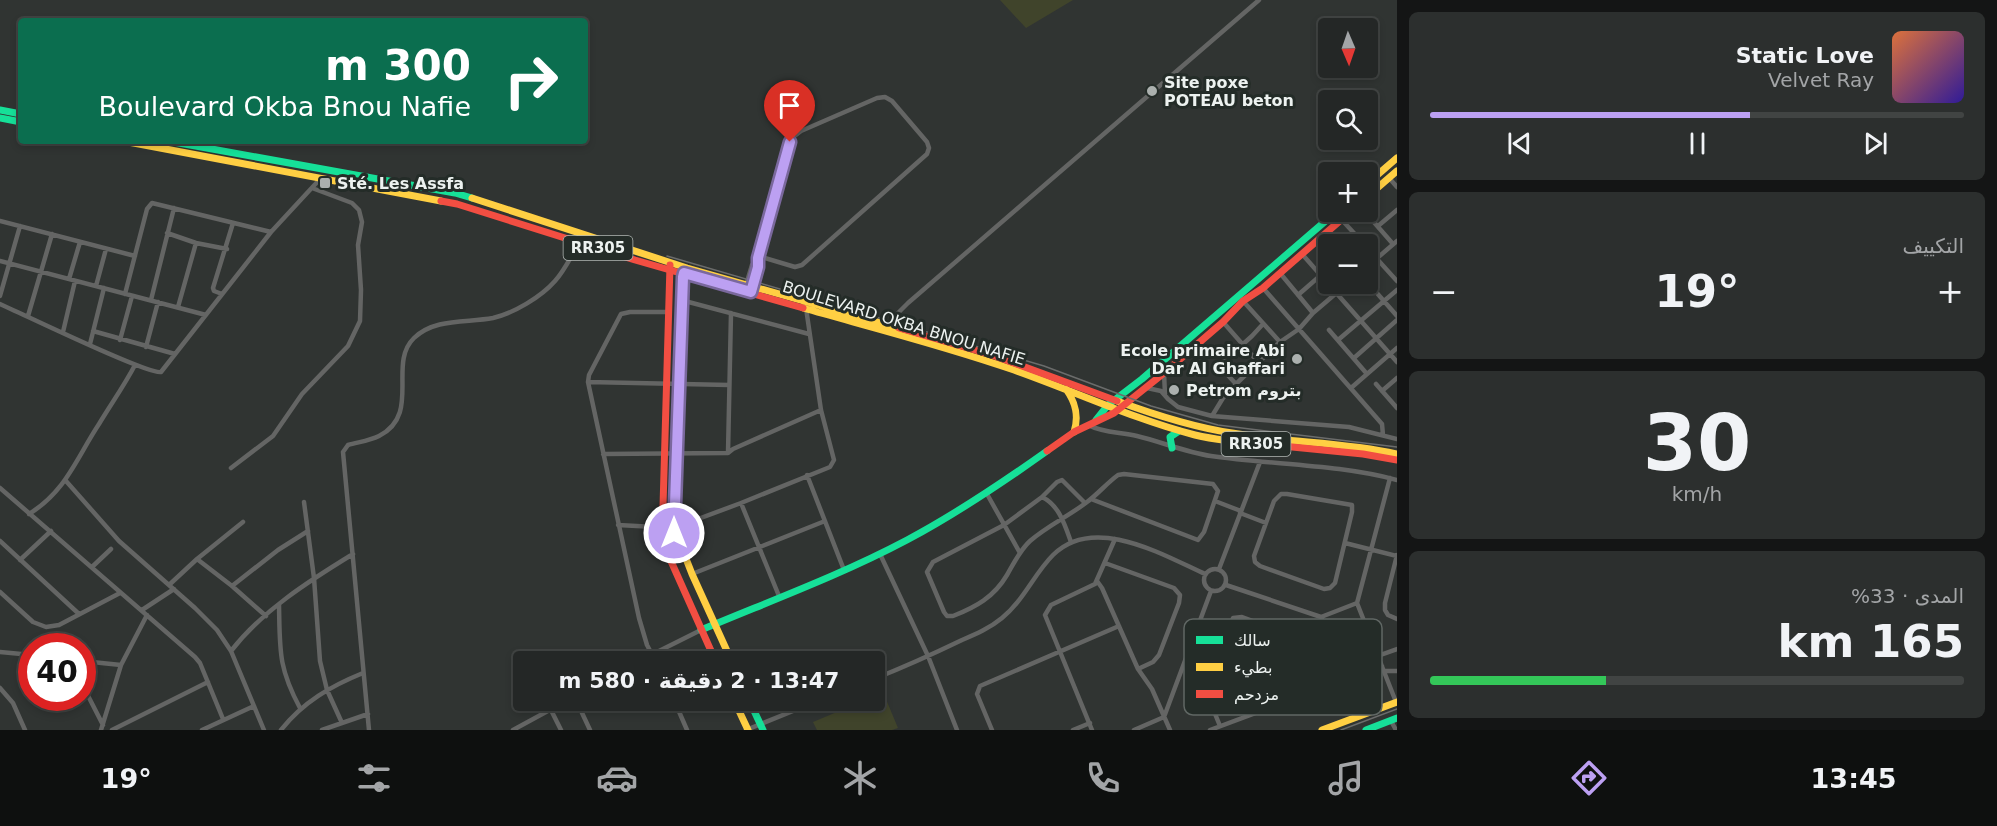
<!DOCTYPE html>
<html lang="ar">
<head>
<meta charset="utf-8">
<style>
	body { margin:0; font-family:"DejaVu Sans",Vazirmatn,sans-serif; background:#2c2f2e; color:#f1f3f6; direction:rtl; height:100vh; display:flex; flex-direction:column; font-size:22px; white-space:nowrap }
	* { box-sizing:border-box; margin:0 }
	p { font-size:20px; color:#a3a5a7 }
	.icon { flex:none; width:33px; height:33px; fill:none; stroke:currentColor; stroke-width:2; stroke-linecap:round; stroke-linejoin:round }
	.map { position:relative; flex:1; overflow:hidden; direction:ltr }
	.details { display:flex; flex-direction:column; gap:12px; padding:12px; background:#141515; width:600px }
	.details>* { flex:none }
	.hud { position:absolute; left:18px; top:18px; width:570px; height:126px; border-radius:6px; box-shadow:0 3px 9px #0003,0 0 0 2px #414443; direction:rtl; background:#0b6e4f; color:#fff; overflow:hidden }
	.needle { width:39px; rotate:178deg }
	.tools { position:absolute; left:1318px; top:18px; display:grid; gap:12px }
	.tools a { display:grid; place-items:center; width:60px; height:60px; border-radius:6px; background:#242726; box-shadow:0 3px 9px #0003,0 0 0 2px #414443; font-size:30px }
	.speed { position:absolute; left:18px; top:633px; display:flex; gap:12px; font-size:30px; font-weight:700; text-align:center }
	.speed>* { display:grid; place-content:center; width:78px; height:78px; border-radius:50%; background:#242726; box-shadow:0 3px 9px #0003,0 0 0 2px #414443; line-height:1 }
	.speed .limit { border:9px solid #d22; background:#fff; color:#111 }
	.pin { position:absolute; display:grid; place-items:center; width:51px; height:51px; color:#fff; margin:-62px -26px; border-radius:50% 50% 50% 0; rotate:-45deg; box-shadow:0 0 6px #0007 }
	.pin .icon { rotate:45deg }
	.me { position:absolute; width:66px; margin:-33px; rotate:0deg; stroke-linejoin:round; filter:drop-shadow(0 0 4px #0008) }
	.turn { display:flex; align-items:center; gap:21px; height:126px; padding:0 18px; font-size:27px }
	.turn .icon { width:78px; height:78px; stroke-width:2.5 }
	.turn b { display:block; font-size:42px; line-height:51px }
	.big { font-size:45px; font-weight:800; line-height:1.1 }
	.details .tile { flex:1; display:flex; flex-direction:column; justify-content:center; gap:9px; min-width:0; padding:0 21px; border-radius:9px; background:#2c2f2e }
	.details .dial { align-items:center; gap:0 }
	.dial b { font-size:78px; line-height:1 }
	.song { display:flex; align-items:center; gap:18px }
	.cover { width:72px; height:72px; border-radius:9px; background:linear-gradient(135deg,hsl(20 70% 55%),hsl(250 70% 35%)) }
	.played { height:6px; border-radius:3px; background:linear-gradient(90deg,#bca0f2 60%,#414443 60%) }
	.keys { display:flex; justify-content:space-around; direction:ltr }
	.heat { display:flex; justify-content:space-between; align-items:center; font-size:33px; direction:ltr }
	.charge { height:9px; border-radius:4px; background:linear-gradient(90deg,#34c759 33%,#414443 0) }
	.trip { position:absolute; left:513px; top:651px; width:372px; height:60px; border-radius:6px; background:#242726; box-shadow:0 3px 9px #0003,0 0 0 2px #414443; font-weight:800; line-height:60px; text-align:center; direction:rtl }
	.dock { display:flex; height:96px; justify-content:space-around; align-items:center; background:#0e100f; color:#a3a5a7 }
	.dock .icon { width:42px; height:42px }
	.dock .current { color:#bca0f2 }
	.dock b { font-size:27px; color:#f1f3f6 }
	main { display:flex; flex:1; min-height:0 }
	.map>svg:first-child { display:block }
	.green { fill:#40442b }
	.lines { fill:none; stroke-linecap:round; stroke-linejoin:round }
	.street { stroke:#646564; stroke-width:4.5 }
	.fast { stroke:#16e098; stroke-width:7 }
	.slow { stroke:#ffcf43; stroke-width:7 }
	.jam { stroke:#f24e42; stroke-width:7 }
	.tram { stroke:#6b6c6b; stroke-width:1.5 }
	.route-casing { stroke:#7a689d; stroke-width:15 }
	.route { stroke:#bca0f2; stroke-width:10 }
	.poi-dot { fill:#abb0ae; stroke:#242c28; stroke-width:2 }
	.labels { text-anchor:middle; dominant-baseline:central; stroke-width:6; stroke-linejoin:round; paint-order:stroke }
	.shield { fill:#242c28; stroke:#b1b7b4; stroke-width:1.5 }
	.shield-label { font-size:15px; font-weight:bold; fill:#edf2f0 }
	.poi-label { font-size:16px; font-weight:bold; fill:#edf2f0; stroke:#242c28; text-anchor:start }
	.street-label { font-size:16px; fill:#edf2f0; stroke:#242c28 }
	.key { fill:#242c28; stroke:#606764; stroke-width:1.5 }
	.key-label { font-size:16px; fill:#edf2f0 }
</style>
</head>
<body>
<main>
<section class="details">
<div class="tile">
<div class="song"><i class="cover"></i><div><b>Static Love</b><p>Velvet Ray</p></div></div>
<div class="played"></div>
<div class="keys"><svg class="icon" aria-label="previous" viewBox="0 0 24 24"><path d="M18 5L8 12l10 7zM5 5v14"/></svg><svg class="icon" aria-label="pause" viewBox="0 0 24 24"><path d="M8 5v14M16 5v14"/></svg><svg class="icon" aria-label="next" viewBox="0 0 24 24"><path d="M6 5l10 7-10 7zM19 5v14"/></svg></div>
</div>
<div class="tile"><p>التكييف</p>
<div class="heat"><a>−</a><b class="big">19°</b><a>+</a></div>
</div>
<div class="tile dial"><b>30</b><p>km/h</p></div>
<div class="tile"><p>المدى · 33%</p><b class="big">165 km</b><div class="charge"></div></div>
</section>
<div class="map">
<svg width="1397" height="730" viewBox="0 0 1397 730">
	<rect width="100%" height="100%" fill="#303432"/>
	<path class="green" d="M 1000,0 L 1073,0 L 1026,28 Z
		M 883,692 L 898,728 L 892,730 L 817,730 L 813,722 L 863,701 L 874,700 L 875,696 Z"/>
	<g class="lines">
		<path class="street" d="M 1389,178 L 1397,187
			M 1365,212 L 1393,244
			M 1341,219 L 1364,244
			M 0,221 L 135,256
			M 1378,226 L 1397,210
			M 167,233 L 196,243 L 227,249
			M 1325,233 L 1335,244
			M 1368,249 L 1397,281
			M 1302,254 L 1397,362
			M 0,261 L 206,315
			M 1368,266 L 1397,241
			M 1280,273 L 1313,313
			M 69,279 L 80,242
			M 746,285 L 752,265 L 757,258
			M 96,286 L 106,249
			M 752,288 C 755,277 758,267 758,256 L 787,149 L 792,138 L 801,131 L 877,98 L 885,97 L 892,101 L 927,142 L 929,148 L 927,154 L 802,265 L 795,267 L 758,256
			M 1263,288 L 1382,424 L 1383,435
			M 1376,292 L 1397,316
			M 125,294 L 147,209 L 152,203 L 271,232
			M 222,294 L 214,291 L 213,288 L 233,223
			M 1298,295 L 1329,268
			M 0,296 L 20,226
			M 151,300 L 174,208
			M 681,300 L 809,334
			M 1243,301 L 1280,342
			M 0,304 C 23,314 148,375 161,372 L 271,232 L 320,179
			M 178,307 L 196,243
			M 28,316 L 52,234
			M 1223,322 L 1259,363
			M 888,323 L 908,303 L 1259,0
			M 1329,330 L 1367,374
			M 93,331 L 175,354
			M 63,332 L 75,281
			M 120,340 L 132,296
			M 1338,340 L 1397,290
			M 90,344 L 104,288
			M 146,347 L 158,302
			M 1354,358 L 1397,320
			M 1164,373 L 1165,394
			M 588,382 L 729,385
			M 1236,384 L 1223,370 L 1222,363 L 1252,336 L 1263,324
			M 1376,384 L 1397,408
			M 1147,388 L 1161,391 L 1168,399 L 1178,407 L 1212,416 L 1349,427 L 1397,439
			M 1351,388 L 1397,348
			M 1382,391 L 1397,378
			M 1212,416 L 1223,398 L 1236,384 L 1280,342 L 1299,329 L 1313,313 L 1347,284
			M 1088,425 C 1103,433 1120,432 1137,436 C 1162,442 1185,452 1211,456 C 1273,465 1337,464 1397,480
			M 728,453 L 731,313
			M 603,454 L 728,453 L 733,449 L 821,410
			M 231,468 L 273,436 L 302,394 L 348,346 L 360,321 L 361,290 L 358,245 L 362,222 L 359,210 L 352,203 L 312,188
			M 807,475 L 844,570
			M 1390,478 L 1357,603 L 1396,702
			M 66,481 L 119,541 L 195,608 L 217,630 L 231,651 L 264,730
			M 0,488 L 195,657 L 200,663 L 223,719
			M 987,494 L 1020,553
			M 1281,494 L 1287,494 L 1352,505 L 1352,512 L 1335,583 L 1330,588 L 1324,589 L 1260,566 L 1255,562 L 1254,556 L 1274,501 Z
			M 1042,497 L 1057,482 L 1062,480 L 1085,503
			M 1215,501 L 1241,511
			M 304,502 L 314,578 L 320,661 L 327,690 L 342,723
			M 741,503 L 779,596
			M 1240,513 L 1266,523
			M 29,514 C 66,491 76,459 99,424 C 111,404 124,386 135,365
			M 618,525 L 674,528 L 741,503 L 830,467 L 834,460 L 821,410 L 806,308
			M 0,541 L 79,614
			M 1071,542 C 1065,525 1059,505 1042,497 L 1004,525 L 933,562 L 927,572 L 944,612 L 947,616 L 953,616 C 976,607 994,597 1007,575 C 1014,563 1020,550 1030,541 C 1047,526 1069,516 1087,502 C 1098,494 1107,483 1118,475 L 1124,474 L 1213,484 L 1218,491 L 1204,532 L 1198,540 L 1091,499
			M 1345,543 L 1397,556
			M 880,554 L 928,656 L 957,730
			M 1397,555 L 1385,603 L 1385,610 L 1388,615 L 1397,619
			M 197,559 L 232,586 L 266,616
			M 20,560 L 51,531
			M 1105,563 L 1174,588 L 1180,595 L 1179,603 L 1159,655 L 1153,662 L 1138,669
			M 92,567 L 111,549
			M1204 580a11 11 0 1 1 22 0a11 11 0 1 1-22 0Z
			M 1219,569 L 1260,462
			M 692,574 L 825,521
			M 1097,581 L 1102,588 L 1138,669 L 1152,689 L 1170,730
			M 169,585 L 197,559 L 243,522
			M 1226,585 L 1321,617 L 1364,715
			M 232,586 L 278,550 L 308,531
			M 0,592 L 33,622 L 46,627 L 59,625 L 120,593
			M 279,605 C 280,650 278,667 300,708
			M 142,610 L 174,589
			M 1321,617 L 1357,603
			M 231,651 C 263,610 309,581 353,554
			M 0,652 L 32,655
			M 82,661 L 121,665
			M 637,662 L 701,630
			M 656,662 L 647,645 L 639,618 L 588,382 L 589,375 L 621,314 L 630,312 L 668,312
			M 1344,667 C 1362,660 1379,656 1397,649
			M 1385,671 L 1397,671
			M 874,679 C 904,667 933,654 962,640 C 976,634 990,628 1002,618 C 1024,600 1034,574 1053,555 C 1094,514 1163,555 1205,574
			M 82,684 L 103,725
			M 0,688 L 13,703 L 25,730
			M 576,700 L 590,730
			M 674,700 L 687,730
			M 1211,702 L 1301,666 L 1308,660 L 1308,651 L 1298,638 L 1242,617 L 1233,618 L 1204,687 L 1220,726
			M 551,710 L 561,730
			M 1391,721 L 1396,730
			M 101,730 L 121,665 L 147,615
			M 112,730 L 208,682
			M 202,730 L 254,706
			M 281,730 C 303,702 331,686 363,673
			M 322,730 L 368,714
			M 369,730 L 343,452 L 348,445 C 358,442 369,441 379,436 C 422,414 387,364 414,338 C 435,318 466,323 493,318 C 514,313 541,297 555,281 C 565,270 572,254 580,242
			M 513,730 L 568,700
			M 746,730 L 820,700
			M 992,730 L 977,694 L 980,686 L 1119,626
			M 1073,730 L 1090,723
			M 1092,730 L 1045,615 L 1051,605 L 1095,584 L 1115,539
			M 1134,730 L 1164,717 L 1211,591
			M 1210,730 L 1382,666"/>
		<path class="fast" d="M 0,110 L 21,114
			M 0,118 L 21,122
			M 168,141 L 455,193 L 472,198
			M 1096,420 L 1108,405 L 1142,379 L 1336,212
			M 1172,448 L 1170,437 L 1179,431
			M 701,630 C 770,601 841,575 907,540 C 956,514 1002,483 1047,451
			M 749,700 L 763,730
			M 1366,730 L 1397,718"/>
		<path class="slow" d="M 123,141 L 441,201
			M 1368,183 L 1397,158
			M 1368,196 L 1397,171
			M 472,198 L 687,268 L 899,328
			M 686,269 L 681,291 L 674,528 L 692,574 L 732,662
			M 803,308 C 874,328 945,346 1014,370 C 1074,391 1133,419 1195,435 C 1220,441 1246,443 1272,445
			M 1066,389 C 1076,403 1079,416 1074,432
			M 1117,401 C 1155,415 1192,427 1232,433 C 1287,443 1343,442 1397,454
			M 734,700 L 748,730
			M 1322,730 L 1397,702"/>
		<path class="jam" d="M 441,201 L 457,204 L 635,260 L 803,308
			M 670,265 L 662,541 L 716,662
			M 899,328 L 992,355 L 1117,401
			M 1272,445 L 1363,454 L 1397,460
			M 1047,451 L 1074,432 L 1114,413 L 1164,373 L 1223,322 L 1243,301 L 1263,288 L 1350,212"/>
		<path class="tram" d="M 667,256 L 1044,366 L 1151,406 L 1218,425 L 1397,447
			M 1341,730 L 1397,709"/>
	</g>
	<g class="lines">
		<g class="route-casing">
			<path id="route" d="M 674,533 L 683,277 L 684,273 L 751,292 L 758,267 L 758,258 L 790,142"/>
		</g>
		<use href="#route" class="route"/>
	</g>
	<g class="poi-dot">
		<circle cx="1152" cy="91" r="6"/>
		<rect x="319" y="177" width="12" height="12" rx="3"/>
		<circle cx="1297" cy="359" r="6"/>
		<circle cx="1174" cy="390" r="6"/>
	</g>
	<g class="labels">
		<g class="shield">
			<rect x="563.5" y="236" width="69" height="24" rx="4.5"/>
			<rect x="1221.5" y="432" width="69" height="24" rx="4.5"/>
		</g>
		<g class="shield-label">
			<text x="598" y="248">RR305</text>
			<text x="1256" y="444">RR305</text>
		</g>
		<g class="poi-label">
			<text x="1164" y="82">Site poxe<tspan x="1164" dy="18">POTEAU beton</tspan></text>
			<text x="337" y="183">Sté. Les Assfa</text>
			<text x="1285" y="350" text-anchor="end">Ecole primaire Abi<tspan x="1285" dy="18">Dar Al Ghaffari</tspan></text>
			<text x="1186" y="390">Petrom بتروم</text>
		</g>
		<g class="street-label">
			<text transform="translate(904 323) rotate(17)">BOULEVARD OKBA BNOU NAFIE</text>
		</g>
	</g>
	<rect x="1184" y="619" width="198" height="96" rx="9" class="key"/>
	<rect x="1196" y="636" width="27" height="8" fill="#16e098"/>
	<rect x="1196" y="663" width="27" height="8" fill="#ffcf43"/>
	<rect x="1196" y="690" width="27" height="8" fill="#f24e42"/>
	<g class="key-label">
		<text x="1234" y="646">سالك</text>
		<text x="1234" y="673">بطيء</text>
		<text x="1234" y="700">مزدحم</text>
	</g>
</svg>
<div class="tools">
<a><svg class="needle" viewBox="-14 -14 28 28"><path d="M0-13l5 13h-10z" fill="#e53935"/><path d="M0 13l5-13h-10z" fill="#a3a5a7"/></svg></a>
<a><svg class="icon" aria-label="search" viewBox="0 0 24 24"><circle cx="10" cy="10" r="6"/><path d="M15 15l6 6"/></svg></a>
<a>+</a>
<a>−</a>
</div>
<div class="speed"><div class="limit">40</div></div>
<div class="pin" style="left:790px;top:142px;background:#d93025"><svg class="icon" aria-label="arrive" viewBox="0 0 24 24"><path d="M6 21V4h12l-3 4 3 4H6"/></svg></div>
<svg class="me" style="left:674px;top:533px" viewBox="-20 -20 40 40"><circle r="17" fill="#bca0f2" stroke="#fff" stroke-width="3"/><path d="M0-11L8 9 0 5-8 9z" fill="#fff"/></svg>
<div class="trip">13:47 · 2 دقيقة · 580 m</div>
<div class="hud">
<div class="turn"><svg class="icon" aria-label="right" viewBox="0 0 24 24"><path d="M7 20v-9h11M14 6l5 5-5 5"/></svg><div><b>300 m</b>Boulevard Okba Bnou Nafie</div></div>
</div>
</div>
</main>
<nav class="dock">
<b>13:45</b>
<svg class="icon current" aria-label="directions" viewBox="0 0 24 24"><path d="M12 3l9 9-9 9-9-9zM9 14v-3h6M13 9l2 2-2 2"/></svg>
<svg class="icon" aria-label="music" viewBox="0 0 24 24"><path d="M9 18V5l10-2v13"/><circle cx="6" cy="18" r="3"/><circle cx="16" cy="16" r="3"/></svg>
<svg class="icon" aria-label="phone" viewBox="0 0 24 24"><path d="M5 4h4l2 5-3 2q2 4 5 5l2-3 5 2v4C11 20 4 13 5 4z"/></svg>
<svg class="icon" aria-label="climate" viewBox="0 0 24 24"><path d="M12 3v18M4 7l16 10M4 17L20 7"/></svg>
<svg class="icon" aria-label="car" viewBox="0 0 24 24"><path d="M5 17H2v-5l4-1 3-4h7l3 4 3 1v5h-3M9 17h6M6 11h13"/><circle cx="7" cy="17" r="2"/><circle cx="17" cy="17" r="2"/></svg>
<svg class="icon" aria-label="filters" viewBox="0 0 24 24"><path d="M4 7h16M4 17h16"/><circle cx="9" cy="7" r="2"/><circle cx="15" cy="17" r="2"/></svg>
<b>19°</b>
</nav>
</body>
</html>
